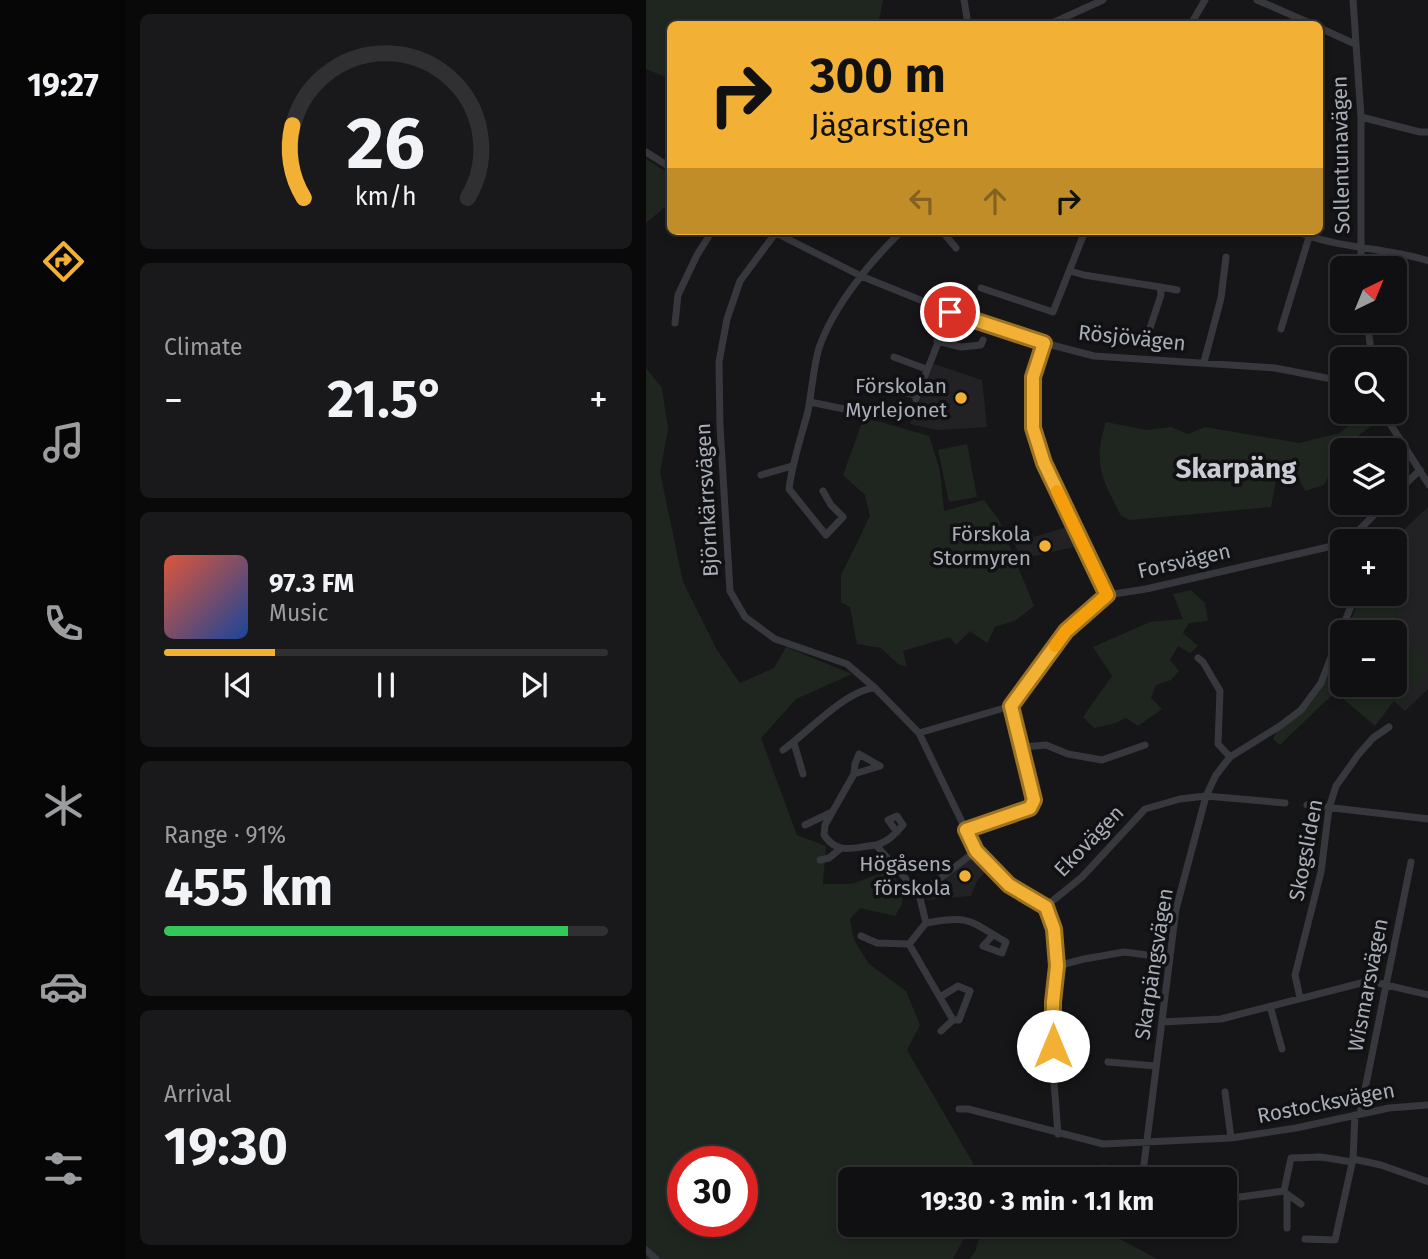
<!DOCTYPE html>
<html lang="en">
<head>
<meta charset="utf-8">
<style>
	body { margin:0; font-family:"Fira Sans",sans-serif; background:#19191b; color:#f1f3f6; height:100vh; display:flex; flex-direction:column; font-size:26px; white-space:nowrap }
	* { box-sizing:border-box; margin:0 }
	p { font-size:23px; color:#9c9d9f }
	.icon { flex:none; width:38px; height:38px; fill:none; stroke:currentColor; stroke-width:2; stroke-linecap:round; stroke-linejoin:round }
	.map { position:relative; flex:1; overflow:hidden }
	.side { display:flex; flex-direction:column; gap:14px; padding:14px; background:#09090a; width:520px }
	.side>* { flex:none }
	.hud { position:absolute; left:21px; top:21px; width:656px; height:214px; border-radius:10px; box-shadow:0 4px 10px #0003,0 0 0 2px #303032; background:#f2b134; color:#111; overflow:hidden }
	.needle { width:46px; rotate:43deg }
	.buttons { position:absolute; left:684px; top:256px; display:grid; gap:14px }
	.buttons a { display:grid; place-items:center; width:77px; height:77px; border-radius:10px; background:#101012; box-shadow:0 4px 10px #0003,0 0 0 2px #303032; font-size:35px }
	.speed { position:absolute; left:21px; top:1146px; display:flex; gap:14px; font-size:35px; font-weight:700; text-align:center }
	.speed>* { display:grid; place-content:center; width:91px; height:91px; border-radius:50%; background:#101012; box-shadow:0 4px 10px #0003,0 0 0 2px #303032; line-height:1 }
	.speed .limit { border:10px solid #d22; background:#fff; color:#111 }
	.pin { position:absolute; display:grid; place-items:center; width:60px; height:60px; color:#fff; margin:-30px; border:4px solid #fff; border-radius:50%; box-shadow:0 2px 7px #0007 }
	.me { position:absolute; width:77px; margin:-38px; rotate:0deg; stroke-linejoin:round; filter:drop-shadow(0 0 5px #0008) }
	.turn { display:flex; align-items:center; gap:24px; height:147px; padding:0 28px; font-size:32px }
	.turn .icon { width:91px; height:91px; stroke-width:2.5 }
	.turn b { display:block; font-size:49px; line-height:60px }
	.lanes { display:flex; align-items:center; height:66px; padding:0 28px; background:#0003; justify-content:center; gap:35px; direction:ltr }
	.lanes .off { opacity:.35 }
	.big { font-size:52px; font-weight:700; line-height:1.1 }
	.side .tile { flex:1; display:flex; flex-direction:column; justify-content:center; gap:10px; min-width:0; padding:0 24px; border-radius:10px; background:#19191b }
	.side .dial { align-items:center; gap:0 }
	.dial svg { height:182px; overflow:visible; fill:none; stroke:#303032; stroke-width:7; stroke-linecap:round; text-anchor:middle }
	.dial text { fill:#f1f3f6; stroke:none }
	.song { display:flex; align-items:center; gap:21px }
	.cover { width:84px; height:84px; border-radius:10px; background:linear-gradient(135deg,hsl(10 70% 55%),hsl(220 70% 35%)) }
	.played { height:7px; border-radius:4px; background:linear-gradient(90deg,#f2b134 25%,#303032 25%) }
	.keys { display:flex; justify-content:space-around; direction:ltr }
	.heat { display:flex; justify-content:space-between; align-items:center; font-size:38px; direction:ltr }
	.charge { height:10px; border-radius:5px; background:linear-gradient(90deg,#34c759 91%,#303032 0) }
	.trip { position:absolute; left:192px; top:1167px; width:399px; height:70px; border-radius:10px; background:#101012; box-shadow:0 4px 10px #0003,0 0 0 2px #303032; font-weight:700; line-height:70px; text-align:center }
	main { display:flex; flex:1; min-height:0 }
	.tabs { display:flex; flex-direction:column; width:126px; justify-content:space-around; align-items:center; background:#060607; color:#9c9d9f }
	.tabs .icon { width:49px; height:49px }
	.tabs .selected { color:#f2b134 }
	.tabs b { font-size:32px; color:#f1f3f6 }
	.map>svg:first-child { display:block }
	.built { fill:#222225 }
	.green { fill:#1e261f; fill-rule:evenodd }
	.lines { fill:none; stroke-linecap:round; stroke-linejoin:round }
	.minor { stroke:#37383d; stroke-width:7 }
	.route-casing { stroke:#9d7322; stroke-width:18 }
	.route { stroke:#f2b134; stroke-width:12 }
	.slow { stroke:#f59e0b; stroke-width:12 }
	.poi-dot { fill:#f2b134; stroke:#111113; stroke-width:2.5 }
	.labels { text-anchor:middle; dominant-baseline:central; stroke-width:7; stroke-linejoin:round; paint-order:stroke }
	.street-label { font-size:21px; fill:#a8adb8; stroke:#111113 }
	.poi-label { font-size:21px; fill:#a8adb8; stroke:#111113; text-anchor:end }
	.district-label { font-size:28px; font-weight:bold; fill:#c9ccd4; stroke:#111113 }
</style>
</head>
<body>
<main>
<nav class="tabs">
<b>19:27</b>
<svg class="icon selected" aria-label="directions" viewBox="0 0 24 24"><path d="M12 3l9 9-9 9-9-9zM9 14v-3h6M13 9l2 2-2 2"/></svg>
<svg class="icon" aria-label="music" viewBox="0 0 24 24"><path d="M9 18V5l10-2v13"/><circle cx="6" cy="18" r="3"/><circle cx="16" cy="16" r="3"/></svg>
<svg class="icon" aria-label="phone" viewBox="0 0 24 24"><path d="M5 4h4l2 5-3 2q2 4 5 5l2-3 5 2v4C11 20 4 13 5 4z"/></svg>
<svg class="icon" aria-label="climate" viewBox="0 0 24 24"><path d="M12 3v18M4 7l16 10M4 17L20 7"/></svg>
<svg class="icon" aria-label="car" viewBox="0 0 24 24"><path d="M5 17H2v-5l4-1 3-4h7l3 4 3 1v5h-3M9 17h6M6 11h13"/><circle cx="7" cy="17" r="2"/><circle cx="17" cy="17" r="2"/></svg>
<svg class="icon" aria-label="filters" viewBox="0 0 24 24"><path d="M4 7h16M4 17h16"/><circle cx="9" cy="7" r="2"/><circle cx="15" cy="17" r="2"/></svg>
</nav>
<section class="side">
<div class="tile dial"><svg viewBox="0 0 100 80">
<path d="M14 69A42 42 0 1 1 86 69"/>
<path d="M14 69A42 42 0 0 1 9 37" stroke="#f2b134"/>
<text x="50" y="56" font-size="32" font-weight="700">26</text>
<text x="50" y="72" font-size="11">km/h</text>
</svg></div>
<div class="tile"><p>Climate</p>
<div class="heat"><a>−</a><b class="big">21.5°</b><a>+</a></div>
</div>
<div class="tile">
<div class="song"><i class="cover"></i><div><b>97.3 FM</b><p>Music</p></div></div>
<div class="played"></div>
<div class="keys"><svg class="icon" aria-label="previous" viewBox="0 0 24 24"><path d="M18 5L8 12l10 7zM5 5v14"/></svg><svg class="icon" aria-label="pause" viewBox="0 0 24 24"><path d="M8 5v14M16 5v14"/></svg><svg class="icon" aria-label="next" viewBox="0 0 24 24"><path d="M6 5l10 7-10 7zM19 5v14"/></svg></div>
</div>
<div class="tile"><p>Range · 91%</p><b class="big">455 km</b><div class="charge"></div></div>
<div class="tile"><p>Arrival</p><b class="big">19:30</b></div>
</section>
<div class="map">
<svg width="783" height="1259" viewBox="0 0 783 1259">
	<rect width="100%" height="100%" fill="#161618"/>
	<path class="built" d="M 288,364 L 336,380 L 341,427 L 292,430 L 264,424 Z
		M 782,507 L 782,689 L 759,711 L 729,684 L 749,684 L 749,632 L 745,632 L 754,602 L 748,593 L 749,541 L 746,541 Z
		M 424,526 L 433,546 L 375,559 L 367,540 L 386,533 L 388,537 Z
		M 326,858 L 341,870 L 331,881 L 325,896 L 280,900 L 279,892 Z
		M 456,1164 L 495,1169 L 493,1179 L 454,1180 Z"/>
	<path class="green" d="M 0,0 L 237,0 L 232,24 L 24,24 L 24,79 L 0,69 Z
		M 0,159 L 24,174 L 24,203 L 0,223 Z
		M 0,368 L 16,388 L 22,429 L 14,472 L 37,582 L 71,650 L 94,683 L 128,668 L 140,647 L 206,674 L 150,699 L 115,738 L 151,835 L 180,846 L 177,884 L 205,884 L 242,871 L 258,887 L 256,904 L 249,916 L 214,908 L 204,919 L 208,940 L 223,964 L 260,991 L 274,1025 L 261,1050 L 327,1163 L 328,1179 L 205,1180 L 205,1225 L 325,1225 L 307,1259 L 0,1259 ZM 37,1162 L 96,1162 L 96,1222 L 37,1222 Z
		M 719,411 L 731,422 L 698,446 L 678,485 L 659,491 L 649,471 L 631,476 L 625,507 L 484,520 L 475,516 C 457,480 446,464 460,422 L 500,430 L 525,427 L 542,434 L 559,427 L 653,443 L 694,433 Z
		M 218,417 L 283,436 L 294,470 L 298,511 L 338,500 L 353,520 L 388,606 L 370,620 L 349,627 L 341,643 L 324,631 L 310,645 L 304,637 L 257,651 L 261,667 L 252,664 L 235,648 L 211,644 L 204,607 L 195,602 L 195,575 L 224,516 L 219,495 L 197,475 Z
		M 321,444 L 331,497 L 303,502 L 292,450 Z
		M 545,590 L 559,603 L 562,621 L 543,623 L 537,633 L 552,646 L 544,653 L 532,646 L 524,660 L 533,671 L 525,680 L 510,685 L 505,698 L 516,709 L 492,726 L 480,718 L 470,723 L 448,728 L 437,717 L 466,676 L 447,647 L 504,622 L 537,619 L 527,594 Z
		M 716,593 L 748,593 L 754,602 L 745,632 L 700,632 Z
		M 696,642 L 696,684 L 729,684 L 731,686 L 749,684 L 749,667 L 766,648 L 782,662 L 782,671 L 753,705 L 748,701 L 729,726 L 689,692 L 634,745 L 627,739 C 633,724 651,717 662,705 C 680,687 687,665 696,642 Z
		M 337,1225 L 448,1225 L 511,1259 L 323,1259 L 329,1252 Z"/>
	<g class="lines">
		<path class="minor" d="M 318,0 L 322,24
			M 611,0 L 666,24
			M 707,0 L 715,117 L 715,268
			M 404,24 L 457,0
			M 545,24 L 559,0
			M 674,28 L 709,44
			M 715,117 L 774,132 L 783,132
			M 0,152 L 24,167
			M 131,231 L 94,281 L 81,319 L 73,362 L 74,426 L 84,591 L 99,617 L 129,639 L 201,664 L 229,688 L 273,733 L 330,851 L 363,885 L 399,907 L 408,929 L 411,966 L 407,1002 L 407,1069 L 412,1134
			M 296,231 L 310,248
			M 650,231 C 691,249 740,247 783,261
			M 128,232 L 215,276 L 304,312 L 398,343 L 448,356 L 629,368 L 696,381
			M 424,271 L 438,275 L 514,287 L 515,295 L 503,331
			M 514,287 L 531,290
			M 335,288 L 407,312 L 439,231
			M 721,320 L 726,359
			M 29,323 L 32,295 L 51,255 L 66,231
			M 635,329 L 663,237
			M 291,341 L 315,347 L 335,345 L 337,340
			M 398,343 L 387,377 L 387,428 L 399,462 L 461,595
			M 248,357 L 280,369
			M 558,362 L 575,298 L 580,257
			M 245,389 L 270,395
			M 270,399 L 304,312
			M 164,402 L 203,410
			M 736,411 L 783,485
			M 115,475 L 146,466
			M 177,491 L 185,505 L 197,517 L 180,535 L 143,489 C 146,463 155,438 162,411 C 166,391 167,368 173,348 C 187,307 225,260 256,231
			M 749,494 L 774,470
			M 714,502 L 728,515
			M 552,658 L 557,662 L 574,691 L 572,744 L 584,757
			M 273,733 L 365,706 L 420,631 L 461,595 L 500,589 L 682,547 L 707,536 L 741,502
			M 148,743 L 157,774
			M 377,747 L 400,745 L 422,754 L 456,760 L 499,745
			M 137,750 C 160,734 201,689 229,688
			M 208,774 L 209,764 L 213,754 L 234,766 L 208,774 L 179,825 L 178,835 C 192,856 208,847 230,845 L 273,894 L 280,923 L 263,944 L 231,943 L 215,936
			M 661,805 L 783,819
			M 159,825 L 184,813
			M 320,830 L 384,808 L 388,800 L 365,706
			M 230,845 C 243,841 248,835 257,825 L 251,816 L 242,820 L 251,832
			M 174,860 L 183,858 L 194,849
			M 273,894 L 330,851
			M 399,907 L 436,877 L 499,809 L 534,799 L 560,796 L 639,803
			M 280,923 C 325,915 322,920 360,942 L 356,953 L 337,946 L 347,935
			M 263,944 L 307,1020 L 313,1020 L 324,991 L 312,986 L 294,997
			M 411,966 L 438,959 L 478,952 L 524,958
			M 654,998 L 649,975 L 675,872 L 683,808 L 690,786 L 712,755 L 727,738 L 743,727
			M 624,1006 L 636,1049
			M 516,1022 L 575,1019 L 723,981 L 783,995
			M 295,1031 L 307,1020
			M 462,1062 L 510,1066
			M 579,1092 L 585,1138
			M 313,1109 L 322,1109 L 457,1144 L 585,1138 L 650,1128 L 743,1108 L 783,1105
			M 714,1114 L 765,862
			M 707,1159 L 735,1165 L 783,1182
			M 496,1180 L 530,909 L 560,796 L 570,775 L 584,757 L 634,726 L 655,710 L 675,683 L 710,593
			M 522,1180 L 525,1173 L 537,1170 L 542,1172 L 545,1180
			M 641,1194 L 655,1204
			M 579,1199 L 638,1191 L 645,1158 L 675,1157 L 706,1162
			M 588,1223 L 589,1199
			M 641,1228 L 641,1194
			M 659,1239 L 689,1240 L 707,1159 L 709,1115
			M 0,1250 L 10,1259"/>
	</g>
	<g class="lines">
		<g class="route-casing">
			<path id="route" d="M 304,312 L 398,343 L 387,377 L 387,428 L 398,463 L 461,595 L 420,631 L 365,706 L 388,800 L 384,808 L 320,830 L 330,851 L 363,885 L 400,907 L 408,929 L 411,966 L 407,1002 L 407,1046"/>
		</g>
		<use href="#route" class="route"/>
		<path class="slow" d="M 409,646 L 420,631 L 461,595 L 411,491"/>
	</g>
	<g class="poi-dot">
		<circle cx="315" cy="398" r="7"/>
		<circle cx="399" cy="546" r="7"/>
		<circle cx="319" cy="876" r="7"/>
	</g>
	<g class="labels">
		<g class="street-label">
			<text transform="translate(695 155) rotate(-91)">Sollentunavägen</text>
			<text transform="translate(486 338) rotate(6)">Rösjövägen</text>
			<text transform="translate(61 500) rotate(-93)">Björnkärrsvägen</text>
			<text transform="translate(538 561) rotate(-13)">Forsvägen</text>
			<text transform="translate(443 841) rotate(-46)">Ekovägen</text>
			<text transform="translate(660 850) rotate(-79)">Skogsliden</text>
			<text transform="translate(508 964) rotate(-81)">Skarpängsvägen</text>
			<text transform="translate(722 985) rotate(-79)">Wismarsvägen</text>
			<text transform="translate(680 1103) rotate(-11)">Rostocksvägen</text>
		</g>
		<g class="poi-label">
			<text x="301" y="386">Förskolan<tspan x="301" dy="24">Myrlejonet</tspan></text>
			<text x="385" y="534">Förskola<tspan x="385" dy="24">Stormyren</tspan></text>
			<text x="305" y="864">Högåsens<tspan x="305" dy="24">förskola</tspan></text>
		</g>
		<g class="district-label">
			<text x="590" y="468">Skarpäng</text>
		</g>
	</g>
</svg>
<div class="buttons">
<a><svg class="needle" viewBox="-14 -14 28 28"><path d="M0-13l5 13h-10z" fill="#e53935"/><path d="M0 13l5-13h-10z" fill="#9c9d9f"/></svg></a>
<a><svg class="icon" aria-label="search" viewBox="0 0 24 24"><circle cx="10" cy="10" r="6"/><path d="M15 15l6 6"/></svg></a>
<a><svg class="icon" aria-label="layers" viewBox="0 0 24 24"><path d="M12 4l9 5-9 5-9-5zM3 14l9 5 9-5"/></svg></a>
<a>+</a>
<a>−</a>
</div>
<div class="speed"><div class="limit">30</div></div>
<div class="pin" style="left:304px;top:312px;background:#d93025"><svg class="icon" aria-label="arrive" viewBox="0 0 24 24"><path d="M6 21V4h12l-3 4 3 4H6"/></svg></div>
<svg class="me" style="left:407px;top:1046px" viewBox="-20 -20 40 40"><circle r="19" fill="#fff"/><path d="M0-13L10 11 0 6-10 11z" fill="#f2b134"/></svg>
<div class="trip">19:30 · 3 min · 1.1 km</div>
<div class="hud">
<div class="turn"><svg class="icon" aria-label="right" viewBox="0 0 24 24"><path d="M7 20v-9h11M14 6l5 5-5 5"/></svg><div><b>300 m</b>Jägarstigen</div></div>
<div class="lanes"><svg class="icon off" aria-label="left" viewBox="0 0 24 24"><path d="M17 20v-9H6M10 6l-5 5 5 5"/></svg><svg class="icon off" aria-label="ahead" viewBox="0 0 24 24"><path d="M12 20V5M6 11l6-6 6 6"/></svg><svg class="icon" aria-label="right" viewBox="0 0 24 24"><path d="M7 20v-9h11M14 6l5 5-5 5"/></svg></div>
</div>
</div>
</main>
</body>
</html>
